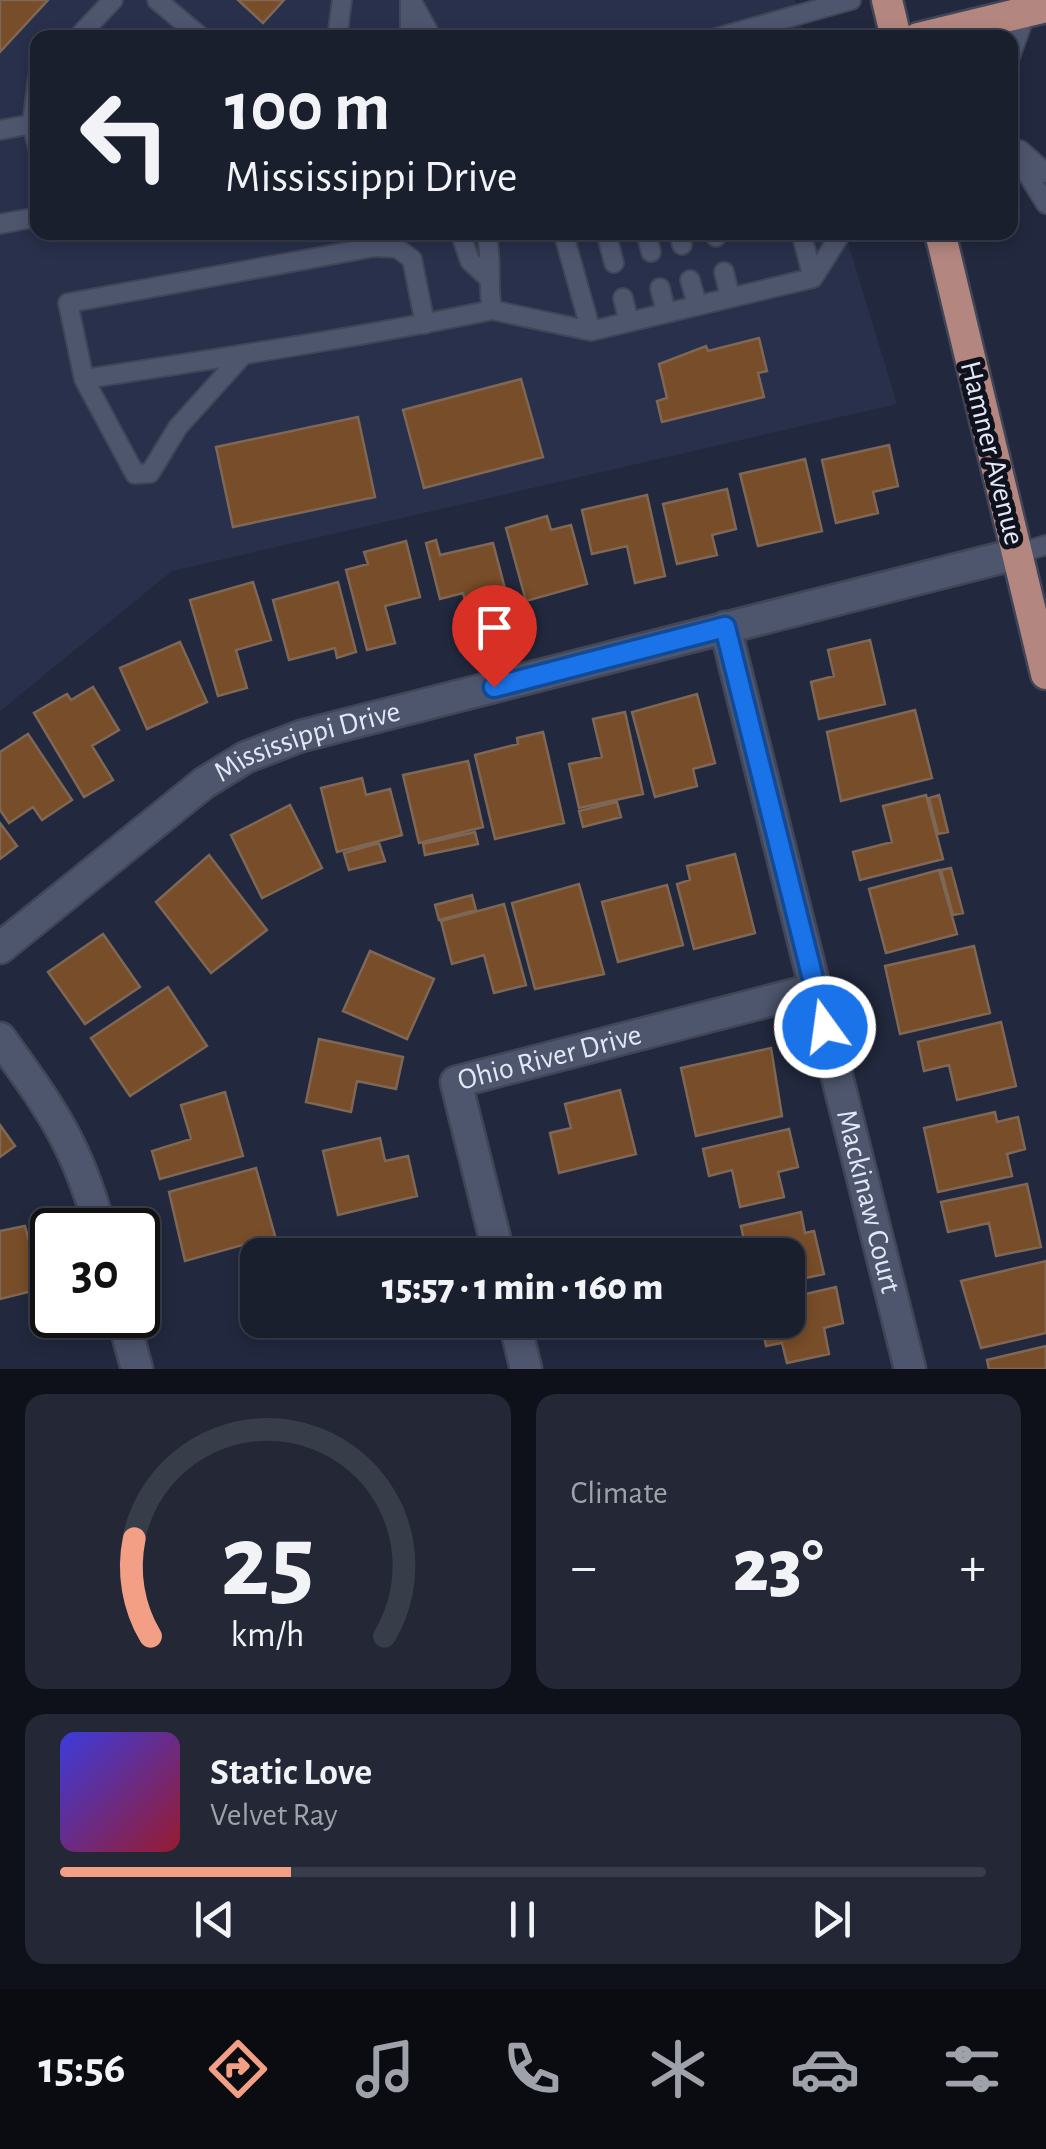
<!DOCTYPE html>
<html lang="en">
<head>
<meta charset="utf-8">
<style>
	body { margin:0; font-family:"Alegreya Sans",sans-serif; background:#232736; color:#f1f3f6; height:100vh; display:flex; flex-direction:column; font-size:38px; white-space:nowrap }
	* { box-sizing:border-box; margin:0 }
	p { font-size:32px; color:#9fa2aa }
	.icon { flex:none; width:55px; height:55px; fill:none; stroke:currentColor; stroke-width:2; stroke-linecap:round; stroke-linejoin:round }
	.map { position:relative; height:1369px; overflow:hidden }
	.sheet { display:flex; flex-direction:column; gap:25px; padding:25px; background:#0e1119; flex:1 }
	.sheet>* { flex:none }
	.banner { position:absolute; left:30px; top:30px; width:988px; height:210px; border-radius:20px; box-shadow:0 5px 15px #0003,0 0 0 2px #383d4a; background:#1a1f2e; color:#f1f3f6; overflow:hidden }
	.speed { position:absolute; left:30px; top:1208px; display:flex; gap:20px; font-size:50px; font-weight:700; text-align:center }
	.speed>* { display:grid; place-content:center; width:130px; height:130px; border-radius:50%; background:#1a1f2e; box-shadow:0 5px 15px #0003,0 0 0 2px #383d4a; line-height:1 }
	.speed .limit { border:5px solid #111; border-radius:15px; background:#fff; color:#111 }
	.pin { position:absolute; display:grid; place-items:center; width:85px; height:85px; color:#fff; margin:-102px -42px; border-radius:50% 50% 50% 0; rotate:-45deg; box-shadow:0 0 10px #0007 }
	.pin .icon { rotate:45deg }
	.me { position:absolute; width:110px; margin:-55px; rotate:346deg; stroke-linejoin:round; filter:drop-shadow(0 0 8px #0008) }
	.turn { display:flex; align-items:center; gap:35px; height:210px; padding:0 30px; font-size:45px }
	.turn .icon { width:130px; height:130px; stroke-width:2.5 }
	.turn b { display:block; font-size:70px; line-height:85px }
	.big { font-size:75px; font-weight:800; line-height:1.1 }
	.sheet .card { flex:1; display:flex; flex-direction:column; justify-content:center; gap:15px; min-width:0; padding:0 35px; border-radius:20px; background:#232736 }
	.sheet .dial { align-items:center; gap:0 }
	.dial svg { height:260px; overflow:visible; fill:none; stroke:#383d4a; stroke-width:7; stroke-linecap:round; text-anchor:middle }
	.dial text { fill:#f1f3f6; stroke:none }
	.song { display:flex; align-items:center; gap:30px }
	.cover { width:120px; height:120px; border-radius:15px; background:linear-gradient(135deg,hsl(240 70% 55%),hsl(350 70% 35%)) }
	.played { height:10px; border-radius:5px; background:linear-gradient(90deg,#f39f86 25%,#383d4a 25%) }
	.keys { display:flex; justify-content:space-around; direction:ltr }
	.heat { display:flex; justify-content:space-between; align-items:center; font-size:55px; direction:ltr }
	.sheet .tiles { flex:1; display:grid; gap:25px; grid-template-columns:1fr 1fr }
	.card:last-child { grid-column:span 2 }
	.trip { position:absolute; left:240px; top:1238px; width:565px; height:100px; border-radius:20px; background:#1a1f2e; box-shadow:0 5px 15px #0003,0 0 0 2px #383d4a; font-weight:800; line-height:100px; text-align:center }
	.tabs { display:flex; height:160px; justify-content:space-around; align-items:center; background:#0a0c12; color:#9fa2aa }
	.tabs .icon { width:70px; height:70px }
	.tabs .active { color:#f39f86 }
	.tabs b { font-size:45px; color:#f1f3f6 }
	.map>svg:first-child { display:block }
	.built { fill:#28304b }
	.building { fill:#784d29; stroke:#7f6755; stroke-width:2.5 }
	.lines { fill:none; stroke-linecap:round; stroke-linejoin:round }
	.lane-casing { stroke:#404557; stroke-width:22 }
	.street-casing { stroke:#404557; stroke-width:35 }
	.primary-casing { stroke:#404557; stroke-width:35 }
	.lane { stroke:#4e566e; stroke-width:18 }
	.street { stroke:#4e566e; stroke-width:30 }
	.primary { stroke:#b3867f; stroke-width:30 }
	.route-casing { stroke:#114b97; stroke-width:25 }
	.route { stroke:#1a73e8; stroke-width:18 }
	.labels { text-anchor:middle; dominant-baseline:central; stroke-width:10; stroke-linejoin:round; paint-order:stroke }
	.street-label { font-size:30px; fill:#e3e8f7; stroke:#0f121c }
</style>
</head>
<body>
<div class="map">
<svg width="1046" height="1369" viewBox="0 0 1046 1369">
	<rect width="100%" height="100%" fill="#22293e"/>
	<path class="built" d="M 0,0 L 795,0 L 804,37 L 38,38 L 38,232 L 845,233 L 897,404 L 172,571 L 0,711 Z"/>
	<path class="building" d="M 0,0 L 48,0 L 0,52 Z
		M 238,0 L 284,0 L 263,23 Z
		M 759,338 L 767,371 L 758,373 L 764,397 L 662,422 L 657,401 L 667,398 L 659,364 L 706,346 L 708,351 Z
		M 521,379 L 543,457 L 424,488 L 403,410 Z
		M 358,417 L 375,497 L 233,527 L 216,447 Z
		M 889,445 L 898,486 L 873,492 L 878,513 L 836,523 L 822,460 Z
		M 805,459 L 822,531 L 758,546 L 740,474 Z
		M 727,489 L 736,529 L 712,535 L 717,555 L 677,564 L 663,504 Z
		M 647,495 L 665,576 L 635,583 L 627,546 L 592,554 L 582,510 Z
		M 547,516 L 551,530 L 571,525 L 587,584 L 526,601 L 506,528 Z
		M 436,540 L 440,555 L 493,543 L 509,604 L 469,615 L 463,593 L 440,599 L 426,543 Z
		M 406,541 L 420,597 L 385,606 L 395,643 L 367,650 L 346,570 L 368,564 L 364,552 Z
		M 253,582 L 271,640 L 236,650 L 247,688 L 218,696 L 190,600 Z
		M 338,582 L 356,652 L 337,658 L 335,648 L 289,660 L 273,600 Z
		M 870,640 L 885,704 L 819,719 L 811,682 L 834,676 L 828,650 Z
		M 180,642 L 207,702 L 147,729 L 120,668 Z
		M 93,687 L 119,730 L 92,746 L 113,780 L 84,797 L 34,713 L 67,694 L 71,700 Z
		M 697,694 L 715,763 L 693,769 L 697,786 L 655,797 L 632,712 Z
		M 915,710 L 932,778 L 841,801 L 827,732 Z
		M 625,712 L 643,794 L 579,808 L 569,764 L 602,757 L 593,719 Z
		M 543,732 L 564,823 L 495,839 L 475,755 L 518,744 L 517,738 Z
		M 28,734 L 72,800 L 42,820 L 33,807 L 9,823 L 0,810 L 0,752 Z
		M 468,761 L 483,827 L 419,843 L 403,775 Z
		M 362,778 L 366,795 L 390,789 L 402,835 L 337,852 L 321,788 Z
		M 926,795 L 943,859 L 860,880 L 853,852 L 892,842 L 883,806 Z
		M 939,795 L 948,832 L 938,834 L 929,798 Z
		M 617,802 L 621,817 L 583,827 L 579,811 Z
		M 290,805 L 322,868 L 262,898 L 231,835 Z
		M 0,823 L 17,846 L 0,859 Z
		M 475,832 L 478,844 L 425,855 L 423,844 Z
		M 379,843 L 385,861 L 349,870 L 344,853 Z
		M 735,854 L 755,933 L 694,949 L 677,884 L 690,880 L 687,866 Z
		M 209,855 L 267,930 L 211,973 L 156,902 Z
		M 951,868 L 963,913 L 953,915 L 941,870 Z
		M 939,870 L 957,934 L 886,953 L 869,889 Z
		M 579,884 L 604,974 L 535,989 L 512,903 Z
		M 667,885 L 683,945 L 618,962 L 602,902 Z
		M 472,895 L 476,910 L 439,920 L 435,905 Z
		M 504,904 L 526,985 L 494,993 L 484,955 L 452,964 L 441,921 Z
		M 103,934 L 140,987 L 85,1024 L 48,972 Z
		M 974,946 L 990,1013 L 900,1034 L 885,966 Z
		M 370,951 L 434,979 L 407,1039 L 343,1011 Z
		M 168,987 L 207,1046 L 130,1096 L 91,1038 Z
		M 1001,1022 L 1016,1086 L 957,1100 L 949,1065 L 924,1071 L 918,1042 Z
		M 319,1039 L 403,1057 L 396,1089 L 357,1081 L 351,1112 L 306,1102 Z
		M 771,1048 L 782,1116 L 696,1136 L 681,1068 Z
		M 620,1090 L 636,1154 L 559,1173 L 550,1133 L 571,1128 L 565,1104 Z
		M 225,1092 L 243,1156 L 160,1179 L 152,1151 L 191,1139 L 181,1105 Z
		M 995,1112 L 997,1122 L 1018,1117 L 1025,1149 L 1007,1154 L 1012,1176 L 938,1192 L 924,1128 Z
		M 0,1125 L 15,1146 L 0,1157 Z
		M 789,1129 L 798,1167 L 778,1172 L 784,1197 L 740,1207 L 732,1170 L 709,1176 L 703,1149 Z
		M 380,1138 L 385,1161 L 408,1156 L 417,1196 L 338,1215 L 323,1151 Z
		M 256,1168 L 275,1236 L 185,1261 L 169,1192 Z
		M 1027,1184 L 1041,1247 L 996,1256 L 989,1223 L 948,1232 L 941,1202 Z
		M 801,1212 L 805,1233 L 814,1231 L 824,1274 L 788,1282 L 788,1255 L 747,1255 L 741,1226 Z
		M 25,1226 L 31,1249 L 52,1244 L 52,1286 L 0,1299 L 0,1231 Z
		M 1046,1261 L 1046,1333 L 981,1348 L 961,1281 Z
		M 836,1287 L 843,1323 L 824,1328 L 829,1354 L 787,1363 L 782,1343 L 766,1346 L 761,1320 L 788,1320 L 788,1298 Z
		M 1046,1346 L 1046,1369 L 989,1369 L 987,1360 Z"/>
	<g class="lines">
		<g class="lane-casing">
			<path id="lane" d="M 157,0 L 202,38
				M 411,0 L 432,38
				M 77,38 L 113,0
				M 337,38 L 342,0
				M 410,38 L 410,0
				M 716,38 L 851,0
				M 1010,57 L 1027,10
				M 38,77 L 32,124 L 38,148
				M 0,130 L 38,123
				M 1010,146 L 1046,204
				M 1020,150 L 1046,173
				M 0,224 L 38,217
				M 460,232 L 470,261 L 486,276
				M 563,232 L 591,331
				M 606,232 L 614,263
				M 646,232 L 651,252
				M 679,232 L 682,245
				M 714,232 L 716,237
				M 801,232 L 813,278
				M 724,272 L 730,297
				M 690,280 L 697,304
				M 660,288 L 666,312
				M 623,298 L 629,322
				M 492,310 L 591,331 L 813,278 L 842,232
				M 425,324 L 412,259 L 397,248 L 374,247 L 68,303 L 84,379 C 220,358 357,338 492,310 C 487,281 493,259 486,232
				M 84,379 L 135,474 L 150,473 L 178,427 L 243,355
				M 1016,554 L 1046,545"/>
		</g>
		<g class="street-casing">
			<g id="street">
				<path id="s1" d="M 725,627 L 910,1369"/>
				<path id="s2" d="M 0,948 L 204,783 L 246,757 L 301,736 L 1016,554"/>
				<path d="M 0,1038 C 50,1107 79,1147 100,1230"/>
				<path id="s3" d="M 499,1255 L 456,1082 L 815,989"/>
				<path d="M 122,1315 L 137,1369"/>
				<path d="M 514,1320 L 526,1369"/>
			</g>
		</g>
		<g class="primary-casing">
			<path id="primary" d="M 887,0 L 896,38
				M 918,38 L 1046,7
				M 940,232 L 1046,674"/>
		</g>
		<use href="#lane" class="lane"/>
		<use href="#street" class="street"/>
		<use href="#primary" class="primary"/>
	</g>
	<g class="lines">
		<g class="route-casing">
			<path id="route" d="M 494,687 L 725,627 L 825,1027"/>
		</g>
		<use href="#route" class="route"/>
	</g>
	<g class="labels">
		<g class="street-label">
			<text transform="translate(992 453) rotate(76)">Hamner Avenue</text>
			<text stroke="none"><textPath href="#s2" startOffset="375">Mississippi Drive</textPath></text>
			<text stroke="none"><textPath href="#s3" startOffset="275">Ohio River Drive</textPath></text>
			<text stroke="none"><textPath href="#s1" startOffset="592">Mackinaw Court</textPath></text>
		</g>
	</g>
</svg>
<div class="speed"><div class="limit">30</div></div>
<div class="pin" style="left:494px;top:687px;background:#d93025"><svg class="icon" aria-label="arrive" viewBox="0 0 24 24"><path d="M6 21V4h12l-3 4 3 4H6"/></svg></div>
<svg class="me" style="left:825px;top:1027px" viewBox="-20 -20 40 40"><circle r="17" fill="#1a73e8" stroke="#fff" stroke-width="3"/><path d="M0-11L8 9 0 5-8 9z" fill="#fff"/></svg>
<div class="trip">15:57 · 1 min · 160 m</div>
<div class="banner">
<div class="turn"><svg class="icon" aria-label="left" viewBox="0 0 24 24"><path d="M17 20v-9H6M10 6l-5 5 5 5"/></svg><div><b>100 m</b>Mississippi Drive</div></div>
</div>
</div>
<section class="sheet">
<div class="tiles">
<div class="card dial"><svg viewBox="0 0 100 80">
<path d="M14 69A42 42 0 1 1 86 69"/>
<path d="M14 69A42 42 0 0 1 9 39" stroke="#f39f86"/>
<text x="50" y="56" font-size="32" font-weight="700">25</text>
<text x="50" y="72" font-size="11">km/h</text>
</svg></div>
<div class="card"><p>Climate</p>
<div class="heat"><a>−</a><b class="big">23°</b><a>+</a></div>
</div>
<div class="card">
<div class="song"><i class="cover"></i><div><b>Static Love</b><p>Velvet Ray</p></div></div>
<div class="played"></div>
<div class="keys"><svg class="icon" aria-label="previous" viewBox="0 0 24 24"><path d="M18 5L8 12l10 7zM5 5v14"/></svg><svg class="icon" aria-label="pause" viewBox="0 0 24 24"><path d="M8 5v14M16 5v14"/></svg><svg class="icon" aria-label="next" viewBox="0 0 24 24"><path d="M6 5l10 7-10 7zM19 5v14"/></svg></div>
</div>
</div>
</section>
<nav class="tabs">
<b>15:56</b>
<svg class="icon active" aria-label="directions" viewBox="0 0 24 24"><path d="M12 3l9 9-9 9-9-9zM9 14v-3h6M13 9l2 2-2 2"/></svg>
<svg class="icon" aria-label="music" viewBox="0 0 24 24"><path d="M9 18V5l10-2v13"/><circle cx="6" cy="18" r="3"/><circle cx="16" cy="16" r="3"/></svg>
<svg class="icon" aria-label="phone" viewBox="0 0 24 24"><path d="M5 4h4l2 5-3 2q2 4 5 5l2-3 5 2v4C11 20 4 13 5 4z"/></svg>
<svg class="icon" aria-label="climate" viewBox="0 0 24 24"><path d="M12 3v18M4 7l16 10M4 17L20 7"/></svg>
<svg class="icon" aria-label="car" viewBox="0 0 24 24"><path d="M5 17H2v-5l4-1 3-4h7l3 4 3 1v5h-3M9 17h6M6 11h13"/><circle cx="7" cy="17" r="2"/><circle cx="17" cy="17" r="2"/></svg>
<svg class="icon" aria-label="filters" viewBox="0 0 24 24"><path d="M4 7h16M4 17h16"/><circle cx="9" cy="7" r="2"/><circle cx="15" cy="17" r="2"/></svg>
</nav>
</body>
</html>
